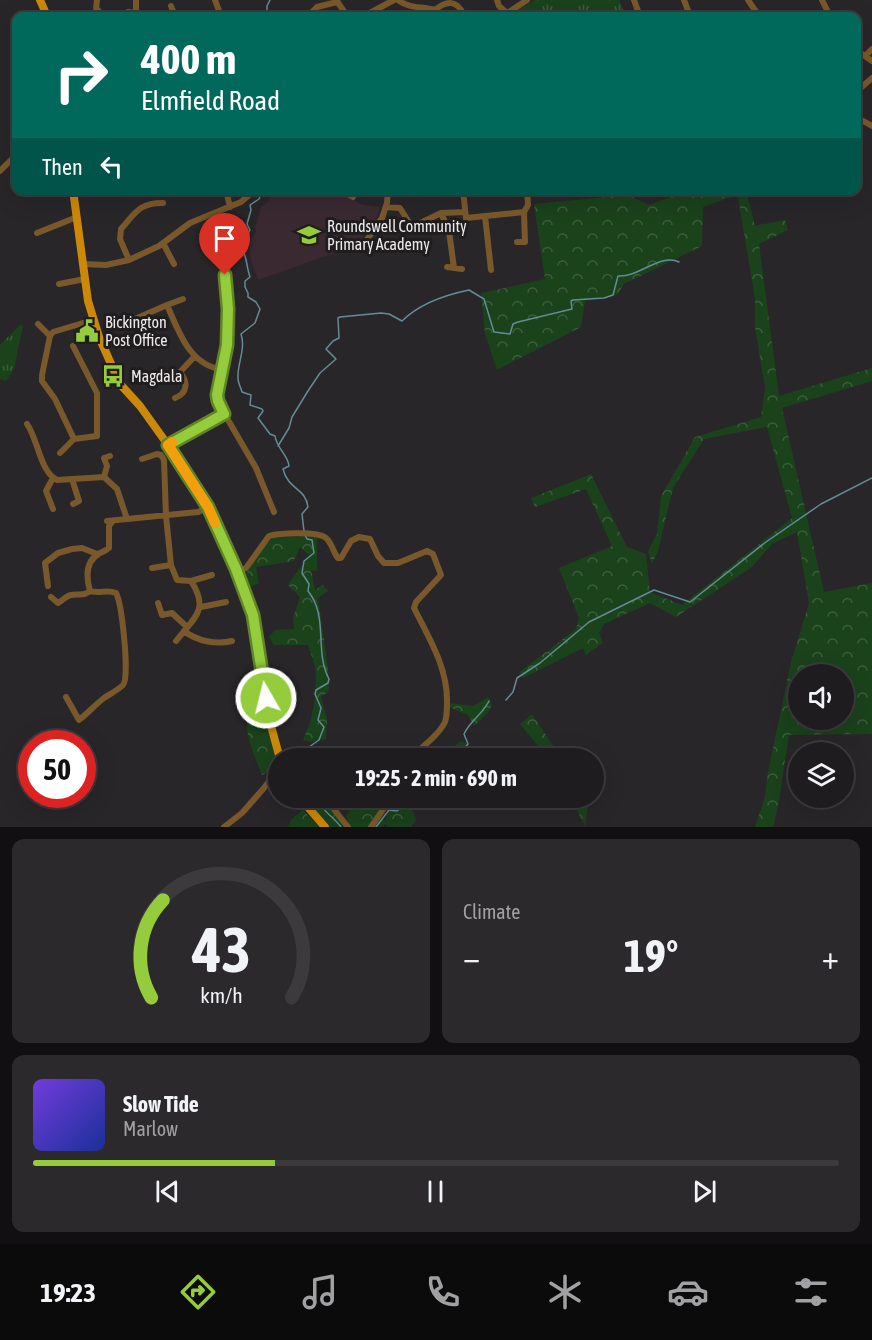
<!DOCTYPE html>
<html lang="en">
<head>
<meta charset="utf-8">
<style>
	body { margin:0; font-family:"Asap Condensed",sans-serif; background:#2c292c; color:#f1f3f6; height:100vh; display:flex; flex-direction:column; font-size:22px; white-space:nowrap }
	* { box-sizing:border-box; margin:0 }
	p { font-size:20px; color:#a1a1a4 }
	.icon { flex:none; width:33px; height:33px; fill:none; stroke:currentColor; stroke-width:2; stroke-linecap:round; stroke-linejoin:round }
	.map { position:relative; height:827px; overflow:hidden }
	.side { display:flex; flex-direction:column; gap:12px; padding:12px; background:#110f11; flex:1 }
	.side>* { flex:none }
	.guide { position:absolute; left:12px; top:12px; width:849px; height:183px; border-radius:12px; box-shadow:0 6px 24px #0002,0 0 0 2px #3c3a3d; background:#00695c; color:#fff; overflow:hidden }
	.controls { position:absolute; left:788px; top:664px; display:grid; gap:12px }
	.controls a { display:grid; place-items:center; width:66px; height:66px; border-radius:50%; background:#1f1c1f; box-shadow:0 6px 24px #0002,0 0 0 2px #3c3a3d; font-size:30px }
	.speed { position:absolute; left:18px; top:730px; display:flex; gap:12px; font-size:30px; font-weight:700; text-align:center }
	.speed>* { display:grid; place-content:center; width:78px; height:78px; border-radius:50%; background:#1f1c1f; box-shadow:0 6px 24px #0002,0 0 0 2px #3c3a3d; line-height:1 }
	.speed .limit { border:9px solid #d22; background:#fff; color:#111 }
	.pin { position:absolute; display:grid; place-items:center; width:51px; height:51px; color:#fff; margin:-62px -26px; border-radius:50% 50% 50% 0; rotate:-45deg; box-shadow:0 0 6px #0007 }
	.pin .icon { rotate:45deg }
	.me { position:absolute; width:66px; margin:-33px; rotate:352deg; stroke-linejoin:round; filter:drop-shadow(0 0 4px #0008) }
	.turn { display:flex; align-items:center; gap:21px; height:126px; padding:0 30px; font-size:27px }
	.turn .icon { width:78px; height:78px; stroke-width:2.5 }
	.turn b { display:block; font-size:42px; line-height:51px }
	.then { display:flex; align-items:center; height:57px; padding:0 30px; background:#0003; gap:12px; font-size:22px }
	.big { font-size:45px; font-weight:700; line-height:1.1 }
	.side .widget { flex:1; display:flex; flex-direction:column; justify-content:center; gap:9px; min-width:0; padding:0 21px; border-radius:12px; background:#2c292c }
	.side .dial { align-items:center; gap:0 }
	.dial svg { height:156px; overflow:visible; fill:none; stroke:#3c3a3d; stroke-width:7; stroke-linecap:round; text-anchor:middle }
	.dial text { fill:#f1f3f6; stroke:none }
	.song { display:flex; align-items:center; gap:18px }
	.cover { width:72px; height:72px; border-radius:9px; background:linear-gradient(135deg,hsl(260 70% 55%),hsl(230 70% 35%)) }
	.played { height:6px; border-radius:3px; background:linear-gradient(90deg,#95cc3b 30%,#3c3a3d 30%) }
	.keys { display:flex; justify-content:space-around; direction:ltr }
	.heat { display:flex; justify-content:space-between; align-items:center; font-size:33px; direction:ltr }
	.side .tiles { flex:1; display:grid; gap:12px; grid-template-columns:1fr 1fr }
	.widget:last-child { grid-column:span 2 }
	.trip { position:absolute; left:268px; top:748px; width:336px; height:60px; border-radius:30px; background:#1f1c1f; box-shadow:0 6px 24px #0002,0 0 0 2px #3c3a3d; font-weight:700; line-height:60px; text-align:center }
	.menu { display:flex; height:96px; justify-content:space-around; align-items:center; background:#0c0b0c; color:#a1a1a4 }
	.menu .icon { width:42px; height:42px }
	.menu .on { color:#95cc3b }
	.menu b { font-size:27px; color:#f1f3f6 }
	.map>svg:first-child { display:block }
	.education { fill:#3a2931 }
	.forest { fill:url(#forest-crowns); fill-rule:evenodd }
	.park { fill:url(#park-tufts) }
	.lines { fill:none; stroke-linecap:round; stroke-linejoin:round }
	.stream { stroke:#638c96; stroke-width:1.5 }
	.minor { stroke:#79592b; stroke-width:6 }
	.major { stroke:#cb880a; stroke-width:8 }
	.route-casing { stroke:#618526; stroke-width:15 }
	.route { stroke:#95cc3b; stroke-width:10 }
	.slow { stroke:#f59e0b; stroke-width:10 }
	.labels { text-anchor:middle; dominant-baseline:central; stroke-width:6; stroke-linejoin:round; paint-order:stroke }
	.poi-label { font-size:16px; fill:#eeebed; stroke:#201d1f; text-anchor:start }
</style>
</head>
<body>
<div class="map">
<svg width="872" height="827" viewBox="0 0 872 827">
	<defs>
		<pattern id="forest-crowns" width="20" height="18" patternUnits="userSpaceOnUse" patternTransform="scale(1.5)"><rect width="20" height="18" fill="#1a421b"/><path d="M2 6a3 3 0 1 1 6 0M12 15a3 3 0 1 1 6 0" fill="none" stroke="#3c5d3c"/></pattern>
		<pattern id="park-tufts" width="24" height="20" patternUnits="userSpaceOnUse" patternTransform="scale(1.5)"><rect width="24" height="20" fill="#1a421b"/><path d="M3 7l-1-3M5 7V3M7 7l1-3M15 17l-1-3M17 17v-4M19 17l1-3" fill="none" stroke="#3c5d3c"/></pattern>
	</defs>
	<rect width="100%" height="100%" fill="#292629"/>
	<path class="education" d="M 272,191 L 337,191 L 363,205 L 380,207 L 377,217 L 357,245 L 258,280 L 251,260 L 248,241 L 256,232 L 255,229 L 261,207 L 268,201 Z"/>
	<path class="forest" d="M 688,190 L 733,191 L 734,196 L 703,207 L 702,246 L 624,284 L 617,295 L 585,301 L 581,327 L 497,370 L 485,334 L 481,293 L 545,279 L 534,204 L 628,195 L 649,205 Z
		M 746,190 L 755,226 L 785,220 L 788,230 L 759,244 L 779,396 L 872,368 L 872,381 L 782,408 L 824,592 L 872,583 L 872,734 L 789,735 L 778,807 L 773,827 L 755,827 L 765,797 L 767,777 L 791,662 L 809,603 L 797,532 L 772,544 L 752,567 L 676,617 L 650,603 L 604,624 L 599,633 L 603,643 L 586,655 L 583,648 L 523,678 L 520,672 L 576,629 L 579,618 L 559,568 L 612,546 L 586,489 L 535,507 L 531,498 L 591,474 L 627,547 L 646,554 L 650,592 L 682,605 L 792,518 L 767,427 L 704,439 L 673,488 L 658,551 L 652,564 L 648,551 L 657,534 L 661,496 L 695,437 L 761,417 L 765,388 L 755,327 L 755,299 L 737,192 ZM 798,675 L 843,675 L 843,720 L 798,720 Z
		M 312,536 L 323,539 L 317,539 L 317,571 L 311,570 L 315,590 L 323,585 L 328,591 L 318,598 L 328,668 L 329,691 L 321,697 L 327,719 L 326,739 L 310,742 L 303,740 C 313,719 318,692 315,668 C 314,661 310,652 308,645 L 274,645 L 269,637 L 275,630 L 294,629 L 293,618 L 300,597 L 288,585 L 309,555 L 300,547 L 294,561 L 256,567 L 259,583 L 246,590 L 243,578 L 266,545 L 273,538 Z
		M 488,697 L 492,705 L 488,713 L 474,726 L 468,715 L 449,707 L 451,703 L 473,706 Z
		M 256,701 L 263,701 L 277,765 L 268,773 L 262,775 C 254,754 236,719 256,701 Z
		M 532,714 L 562,759 L 549,759 L 520,724 Z
		M 461,741 L 468,744 L 466,755 L 459,759 L 439,759 Z
		M 304,798 C 324,798 333,812 345,827 L 329,827 Z
		M 364,798 L 371,798 L 371,805 L 380,811 L 385,822 C 390,805 398,798 417,798 L 411,806 L 416,820 L 411,827 L 389,827 L 385,824 L 382,827 L 351,827 L 346,816 L 354,806 L 364,804 Z
		M 571,798 L 584,798 L 588,805 L 585,826 Z
		M 303,810 L 319,827 L 288,827 L 291,820 Z"/>
	<path class="park" d="M 535,0 L 619,0 L 626,16 L 513,16 L 513,13 Z
		M 20,325 L 23,326 L 14,369 L 6,381 L 0,379 L 0,345 Z"/>
	<g class="lines">
		<path class="stream" d="M 267,16 L 267,6 L 270,0
			M 263,190 L 259,199 L 250,205 L 251,210 L 247,224 L 250,230 L 238,250 L 244,253 C 247,260 247,269 250,277 L 245,281 L 245,287 L 248,293 L 248,297 L 256,302 L 260,309 L 255,323 L 241,334 C 246,349 237,364 238,378 C 238,383 241,388 242,392 L 251,395 L 250,405 L 262,409 L 263,411 L 258,418 L 270,434 L 275,436 C 277,449 288,455 289,466 L 283,469 C 288,490 306,488 308,507 L 302,514 L 304,531
			M 278,446 L 289,428 L 292,417 L 308,391 L 320,373 L 336,359 L 326,349 L 333,341 L 339,338 L 338,318 L 340,317 L 381,313 L 389,314 L 402,321 C 420,303 445,295 469,290 L 484,299 L 494,332 L 510,334 L 513,324 L 518,322 L 572,309 L 571,301 L 573,300 L 604,298 L 613,295 L 618,276 C 638,278 660,253 679,262
			M 305,535 L 307,539 L 312,540 L 314,553 L 304,561 L 302,573 L 309,584 L 308,591 C 329,617 314,651 329,679 L 328,683 L 316,690 L 315,694 L 321,708 L 318,720 L 324,727 L 319,740 L 309,747 L 310,759
			M 506,700 L 513,692 L 517,678 L 540,663 L 589,622 L 654,590 L 690,602 L 766,542 L 821,504 L 872,478
			M 455,759 L 468,744 L 464,734 C 470,721 482,715 489,701
			M 319,798 C 319,809 334,817 341,827
			M 376,827 L 389,810 L 397,811 L 414,798"/>
		<path class="minor" d="M 97,0 L 96,8 L 103,16
			M 215,0 L 221,16
			M 398,0 C 410,9 421,6 435,10 C 447,0 457,0 464,15
			M 497,0 L 499,6 L 507,13
			M 634,0 L 638,11 L 644,16
			M 684,0 L 690,16
			M 748,0 L 759,16
			M 822,0 L 830,16
			M 337,1 L 347,16
			M 171,6 L 175,16
			M 128,12 L 136,13 L 136,0
			M 308,16 L 317,7 L 337,2
			M 364,16 L 394,0
			M 503,16 L 527,0
			M 856,50 L 872,61
			M 865,56 L 872,49
			M 856,92 L 872,78
			M 856,117 L 872,126
			M 0,171 L 16,155
			M 226,190 L 230,207
			M 341,190 L 353,197
			M 463,190 L 466,218 L 524,212 L 528,205 L 527,190
			M 386,207 L 400,208 L 412,227 L 441,213 L 465,212
			M 217,212 L 224,250
			M 441,213 L 449,231 L 454,268
			M 485,216 L 491,270
			M 37,233 L 77,217
			M 517,242 L 525,242 L 524,212
			M 163,243 L 174,264
			M 364,244 L 382,218 L 387,203 L 388,190
			M 224,258 L 228,309 L 227,345 L 218,386 L 217,401 L 256,468 L 274,512
			M 129,260 L 120,239 L 121,229 C 136,212 139,203 163,203
			M 83,264 L 106,265 L 129,260 L 159,246 L 190,223 L 241,202 L 255,190
			M 447,267 L 462,269
			M 59,284 L 85,279
			M 167,305 L 183,299
			M 135,319 L 167,305 C 179,332 189,365 223,370
			M 38,324 L 50,336
			M 73,346 L 97,393 L 97,436 L 74,439 L 55,399 L 42,381 L 42,375 L 50,336 L 53,332 L 93,320
			M 175,398 C 188,393 188,382 180,372 L 195,356
			M 27,424 C 38,439 40,472 57,480 L 104,477
			M 168,445 L 224,414
			M 60,453 L 74,439
			M 110,456 L 104,458 L 107,466 L 104,477 L 117,489 L 127,519
			M 142,459 L 157,454 L 161,455 L 164,460 L 166,516 L 171,565 L 177,580 L 191,581 C 210,610 194,618 176,641
			M 72,479 L 79,501 L 73,504
			M 53,509 L 46,491 L 53,478
			M 107,521 L 198,512 L 208,507
			M 152,568 L 171,565
			M 237,572 L 246,568 L 269,536 C 279,533 318,531 326,538 C 332,543 333,552 338,558 L 341,558 L 351,541 L 359,537 L 370,539 L 378,556 L 384,563 L 398,563 L 427,551 L 433,554 L 441,575 L 416,602 L 414,608 C 429,638 448,668 447,703 C 447,709 447,716 445,722 C 438,736 421,748 409,759
			M 191,581 L 212,575
			M 48,586 L 45,563 L 58,553 L 72,549 L 82,548 L 97,554
			M 90,591 C 86,577 85,561 100,553 C 103,552 106,550 109,548 L 109,526 L 113,521
			M 51,597 L 58,603 C 62,601 66,596 71,595 C 79,593 83,597 90,591 C 99,594 108,589 116,593 C 122,604 130,678 123,685 C 118,690 110,694 104,698 C 95,705 88,713 79,720 L 66,697
			M 158,603 L 162,615 L 172,613 L 187,627
			M 201,607 L 226,602
			M 184,631 C 197,641 216,645 232,641
			M 325,798 L 348,827
			M 224,827 L 242,813 L 264,788 L 279,768
			M 371,827 L 391,798"/>
		<path class="major" d="M 40,0 L 47,16
			M 73,190 L 88,301 L 99,337 L 120,384 L 140,406 L 168,445 L 208,507 L 223,540 L 253,615 L 267,711 L 280,759
			M 300,798 L 325,827"/>
	</g>
	<g class="lines">
		<g class="route-casing">
			<path id="route" d="M 225,275 L 228,309 L 227,345 L 217,395 L 218,401 L 224,414 L 168,445 L 208,507 L 236,569 L 253,615 L 266,698"/>
		</g>
		<use href="#route" class="route"/>
		<path class="slow" d="M 172,442 L 168,445 L 208,507 L 215,523"/>
	</g>
	<defs>
		<g id="school-bare" transform="scale(1.8)"><path d="M0-5L7-2L0 1L-7-2ZM-4 1L0 2.5L4 1V4Q0 6-4 4Z" fill="#95cc3b" stroke="#201d1f" stroke-width="2.5" paint-order="stroke"/></g>
		<g id="civic-bare" transform="scale(1.8)"><path d="M-.6-6.5H3V-4.5H.6V-3L4-1V1h2V6H-6V1h2V-1L-.6-3ZM-1.2 2.5V6h2.4V2.5Z" fill="#95cc3b" stroke="#201d1f" stroke-width="2.5" paint-order="stroke"/></g>
		<g id="bus-bare" transform="scale(1.8)"><path d="M-5-6H5V4H4V6H2V4H-2V6H-4V4H-5ZM-3.5-4V0h7V-4ZM-3.5 1.2v1.5H-2V1.2ZM2 1.2v1.5H3.5V1.2Z" fill="#95cc3b" stroke="#201d1f" stroke-width="2.5" paint-order="stroke"/></g>
	</defs>
	<g fill-rule="evenodd">
		<use href="#school-bare" x="309" y="235"/>
		<use href="#civic-bare" x="87" y="331"/>
		<use href="#bus-bare" x="113" y="376"/>
	</g>
	<g class="labels">
		<g class="poi-label">
			<text x="327" y="226">Roundswell Community<tspan x="327" dy="18">Primary Academy</tspan></text>
			<text x="105" y="322">Bickington<tspan x="105" dy="18">Post Office</tspan></text>
			<text x="131" y="376">Magdala</text>
		</g>
	</g>
</svg>
<div class="controls">
<a><svg class="icon" aria-label="sound" viewBox="0 0 24 24"><path d="M4 9h4l5-4v14l-5-4H4zM17 9q2 3 0 6"/></svg></a>
<a><svg class="icon" aria-label="layers" viewBox="0 0 24 24"><path d="M12 4l9 5-9 5-9-5zM3 14l9 5 9-5"/></svg></a>
</div>
<div class="speed"><div class="limit">50</div></div>
<div class="pin" style="left:225px;top:275px;background:#d93025"><svg class="icon" aria-label="arrive" viewBox="0 0 24 24"><path d="M6 21V4h12l-3 4 3 4H6"/></svg></div>
<svg class="me" style="left:266px;top:698px" viewBox="-20 -20 40 40"><circle r="17" fill="#95cc3b" stroke="#fff" stroke-width="3"/><path d="M0-11L8 9 0 5-8 9z" fill="#fff"/></svg>
<div class="trip">19:25 · 2 min · 690 m</div>
<div class="guide">
<div class="turn"><svg class="icon" aria-label="right" viewBox="0 0 24 24"><path d="M7 20v-9h11M14 6l5 5-5 5"/></svg><div><b>400 m</b>Elmfield Road</div></div>
<div class="then">Then<svg class="icon" aria-label="left" viewBox="0 0 24 24"><path d="M17 20v-9H6M10 6l-5 5 5 5"/></svg></div>
</div>
</div>
<section class="side">
<div class="tiles">
<div class="widget dial"><svg viewBox="0 0 100 80">
<path d="M14 69A42 42 0 1 1 86 69"/>
<path d="M14 69A42 42 0 0 1 20 19" stroke="#95cc3b"/>
<text x="50" y="56" font-size="32" font-weight="700">43</text>
<text x="50" y="72" font-size="11">km/h</text>
</svg></div>
<div class="widget"><p>Climate</p>
<div class="heat"><a>−</a><b class="big">19°</b><a>+</a></div>
</div>
<div class="widget">
<div class="song"><i class="cover"></i><div><b>Slow Tide</b><p>Marlow</p></div></div>
<div class="played"></div>
<div class="keys"><svg class="icon" aria-label="previous" viewBox="0 0 24 24"><path d="M18 5L8 12l10 7zM5 5v14"/></svg><svg class="icon" aria-label="pause" viewBox="0 0 24 24"><path d="M8 5v14M16 5v14"/></svg><svg class="icon" aria-label="next" viewBox="0 0 24 24"><path d="M6 5l10 7-10 7zM19 5v14"/></svg></div>
</div>
</div>
</section>
<nav class="menu">
<b>19:23</b>
<svg class="icon on" aria-label="directions" viewBox="0 0 24 24"><path d="M12 3l9 9-9 9-9-9zM9 14v-3h6M13 9l2 2-2 2"/></svg>
<svg class="icon" aria-label="music" viewBox="0 0 24 24"><path d="M9 18V5l10-2v13"/><circle cx="6" cy="18" r="3"/><circle cx="16" cy="16" r="3"/></svg>
<svg class="icon" aria-label="phone" viewBox="0 0 24 24"><path d="M5 4h4l2 5-3 2q2 4 5 5l2-3 5 2v4C11 20 4 13 5 4z"/></svg>
<svg class="icon" aria-label="climate" viewBox="0 0 24 24"><path d="M12 3v18M4 7l16 10M4 17L20 7"/></svg>
<svg class="icon" aria-label="car" viewBox="0 0 24 24"><path d="M5 17H2v-5l4-1 3-4h7l3 4 3 1v5h-3M9 17h6M6 11h13"/><circle cx="7" cy="17" r="2"/><circle cx="17" cy="17" r="2"/></svg>
<svg class="icon" aria-label="filters" viewBox="0 0 24 24"><path d="M4 7h16M4 17h16"/><circle cx="9" cy="7" r="2"/><circle cx="15" cy="17" r="2"/></svg>
</nav>
</body>
</html>
